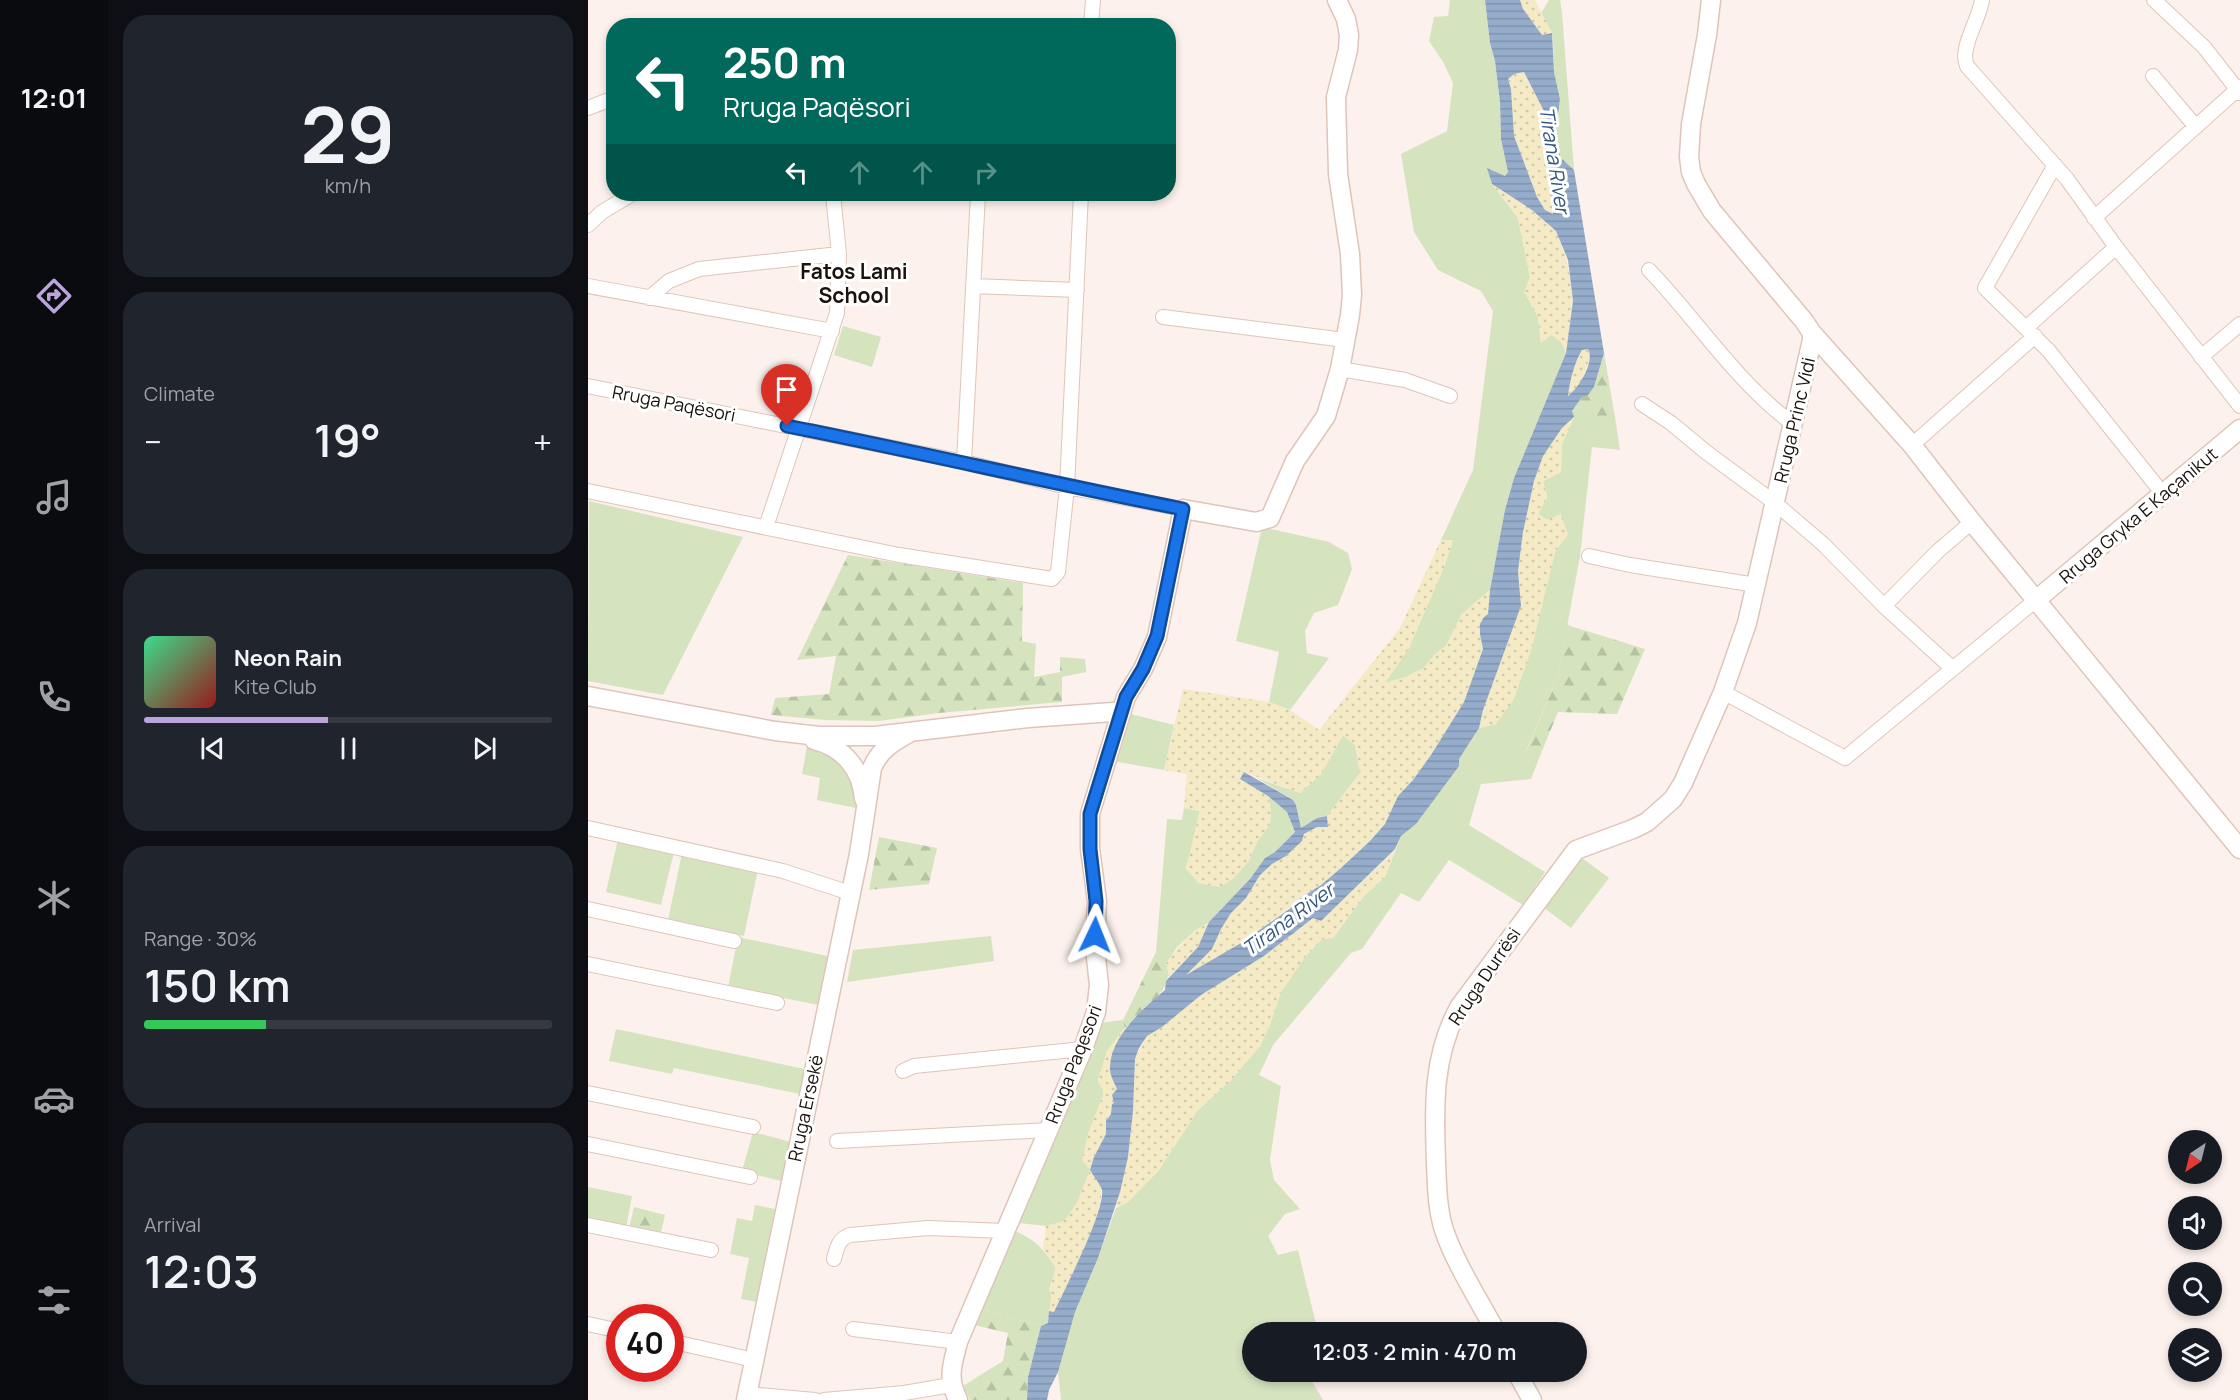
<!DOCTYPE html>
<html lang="en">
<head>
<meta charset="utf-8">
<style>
	body { margin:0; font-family:Manrope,sans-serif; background:#20242c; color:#f1f3f6; height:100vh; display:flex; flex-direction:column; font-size:22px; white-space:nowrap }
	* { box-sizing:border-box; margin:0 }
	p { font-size:20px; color:#9ea1a6 }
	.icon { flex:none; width:33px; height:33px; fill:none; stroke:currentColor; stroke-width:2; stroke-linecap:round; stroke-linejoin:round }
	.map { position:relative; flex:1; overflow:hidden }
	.drawer { display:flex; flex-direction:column; gap:15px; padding:15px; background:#0d0f14; width:480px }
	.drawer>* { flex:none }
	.top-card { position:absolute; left:18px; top:18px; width:570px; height:183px; border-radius:24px; box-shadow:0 3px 9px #0003; background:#00695c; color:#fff; overflow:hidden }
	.needle { width:39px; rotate:215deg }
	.fabs { position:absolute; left:1580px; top:1130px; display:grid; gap:12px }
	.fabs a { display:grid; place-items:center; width:54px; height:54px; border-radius:50%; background:#171b24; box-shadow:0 3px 9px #0003; font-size:30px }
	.speed { position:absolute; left:18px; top:1304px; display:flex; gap:12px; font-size:30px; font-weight:700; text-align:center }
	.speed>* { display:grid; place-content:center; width:78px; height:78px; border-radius:50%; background:#171b24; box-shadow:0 3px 9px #0003; line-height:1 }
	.speed .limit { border:9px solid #d22; background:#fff; color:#111 }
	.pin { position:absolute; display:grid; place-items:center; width:51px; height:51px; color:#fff; margin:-62px -26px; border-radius:50% 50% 50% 0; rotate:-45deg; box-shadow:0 0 6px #0007 }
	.pin .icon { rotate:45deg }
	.me { position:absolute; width:66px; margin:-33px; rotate:2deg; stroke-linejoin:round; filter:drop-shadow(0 0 4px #0008) }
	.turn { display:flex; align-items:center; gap:21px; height:126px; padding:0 18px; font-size:27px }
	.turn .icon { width:78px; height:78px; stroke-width:2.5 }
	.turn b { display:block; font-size:42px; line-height:51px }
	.lanes { display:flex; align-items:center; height:57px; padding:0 18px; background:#0003; justify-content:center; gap:30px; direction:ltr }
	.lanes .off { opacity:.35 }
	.big { font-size:45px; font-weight:600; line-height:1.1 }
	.drawer .widget { flex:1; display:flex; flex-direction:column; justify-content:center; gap:9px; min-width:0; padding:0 21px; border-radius:24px; background:#20242c }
	.drawer .dial { align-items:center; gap:0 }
	.dial b { font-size:78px; line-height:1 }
	.song { display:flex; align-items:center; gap:18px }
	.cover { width:72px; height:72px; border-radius:9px; background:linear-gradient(135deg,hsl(150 70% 55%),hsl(0 70% 35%)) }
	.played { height:6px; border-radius:3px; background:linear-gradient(90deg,#bba4db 45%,#363941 45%) }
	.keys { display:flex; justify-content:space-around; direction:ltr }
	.heat { display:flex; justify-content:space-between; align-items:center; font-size:33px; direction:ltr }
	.charge { height:9px; border-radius:4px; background:linear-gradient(90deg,#34c759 30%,#363941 0) }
	.trip { position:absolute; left:654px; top:1322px; width:345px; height:60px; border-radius:30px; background:#171b24; box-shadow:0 3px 9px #0003; font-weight:600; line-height:60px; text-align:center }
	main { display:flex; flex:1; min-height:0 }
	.menu { display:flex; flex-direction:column; width:108px; justify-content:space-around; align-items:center; background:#090b0e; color:#9ea1a6 }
	.menu .icon { width:42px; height:42px }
	.menu .selected { color:#bba4db }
	.menu b { font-size:27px; color:#f1f3f6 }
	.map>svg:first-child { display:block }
	.green { fill:#d5e4bf }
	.forest { fill:url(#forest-firs) }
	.sand { fill:url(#sand-dots) }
	.water { fill:url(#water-rules); fill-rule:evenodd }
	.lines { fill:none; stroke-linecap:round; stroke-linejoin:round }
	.minor-casing { stroke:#dfc5b9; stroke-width:16 }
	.tertiary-casing { stroke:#dfc5b9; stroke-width:21 }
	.minor { stroke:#fff; stroke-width:14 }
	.tertiary { stroke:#fff; stroke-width:18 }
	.route-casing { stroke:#114b97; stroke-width:15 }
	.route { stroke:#1a73e8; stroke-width:10 }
	.labels { text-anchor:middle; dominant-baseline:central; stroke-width:6; stroke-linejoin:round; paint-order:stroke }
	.street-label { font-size:18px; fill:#1b120d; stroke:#fff }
	.water-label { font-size:20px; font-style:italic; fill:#355782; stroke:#fff }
	.quarter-label { font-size:21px; font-weight:bold; fill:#1b120d; stroke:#fff }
</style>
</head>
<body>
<main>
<nav class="menu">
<b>12:01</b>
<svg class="icon selected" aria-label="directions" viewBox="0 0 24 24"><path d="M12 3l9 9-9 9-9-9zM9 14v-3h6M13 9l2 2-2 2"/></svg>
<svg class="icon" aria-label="music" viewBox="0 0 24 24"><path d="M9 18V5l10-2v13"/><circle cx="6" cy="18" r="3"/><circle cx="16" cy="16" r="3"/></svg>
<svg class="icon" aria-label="phone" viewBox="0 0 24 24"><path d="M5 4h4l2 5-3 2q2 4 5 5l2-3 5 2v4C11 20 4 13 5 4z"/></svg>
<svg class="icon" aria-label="climate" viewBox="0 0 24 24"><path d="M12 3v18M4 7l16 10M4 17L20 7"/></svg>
<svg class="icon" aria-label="car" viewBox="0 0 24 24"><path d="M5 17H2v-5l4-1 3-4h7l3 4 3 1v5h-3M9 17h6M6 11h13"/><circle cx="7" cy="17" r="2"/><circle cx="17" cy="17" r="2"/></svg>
<svg class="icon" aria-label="filters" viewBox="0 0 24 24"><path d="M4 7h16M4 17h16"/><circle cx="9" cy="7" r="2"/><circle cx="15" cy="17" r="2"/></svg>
</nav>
<section class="drawer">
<div class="widget dial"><b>29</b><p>km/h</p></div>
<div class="widget"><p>Climate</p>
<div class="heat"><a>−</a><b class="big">19°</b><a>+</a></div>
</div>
<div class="widget">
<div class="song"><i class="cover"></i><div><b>Neon Rain</b><p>Kite Club</p></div></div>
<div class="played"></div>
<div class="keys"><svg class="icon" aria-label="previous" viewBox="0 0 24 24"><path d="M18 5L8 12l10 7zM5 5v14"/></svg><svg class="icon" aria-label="pause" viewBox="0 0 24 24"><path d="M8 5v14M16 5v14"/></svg><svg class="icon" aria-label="next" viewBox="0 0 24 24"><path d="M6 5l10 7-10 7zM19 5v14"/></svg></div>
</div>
<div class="widget"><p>Range · 30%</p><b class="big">150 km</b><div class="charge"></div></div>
<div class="widget"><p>Arrival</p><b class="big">12:03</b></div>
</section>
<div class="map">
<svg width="1652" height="1400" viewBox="0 0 1652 1400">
	<defs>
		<pattern id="forest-firs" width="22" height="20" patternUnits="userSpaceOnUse" patternTransform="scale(1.5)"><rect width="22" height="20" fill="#d5e4bf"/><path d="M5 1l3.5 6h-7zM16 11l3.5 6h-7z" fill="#b6c3a3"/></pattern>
		<pattern id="sand-dots" width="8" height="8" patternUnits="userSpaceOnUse" patternTransform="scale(1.5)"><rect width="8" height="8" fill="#f4eac5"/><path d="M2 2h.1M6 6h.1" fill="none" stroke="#d1c8a8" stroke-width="1.8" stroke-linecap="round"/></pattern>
		<pattern id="water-rules" width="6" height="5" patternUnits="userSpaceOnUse" patternTransform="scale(1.5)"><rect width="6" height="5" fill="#95accb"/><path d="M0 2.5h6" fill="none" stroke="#8093ad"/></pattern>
	</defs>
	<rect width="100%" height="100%" fill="#fcf1ec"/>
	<path class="green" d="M 862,0 L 897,0 L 902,43 L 907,61 L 912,102 L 913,139 L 920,172 L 917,176 L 900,169 L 904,184 L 930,218 L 942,277 L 937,292 L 950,317 L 953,343 L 963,334 L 973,342 L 978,353 L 926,478 L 917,511 L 902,590 L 874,614 L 858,646 L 847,654 L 836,668 L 815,678 L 796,683 L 821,648 L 856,567 L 865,540 L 853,540 L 885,470 L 905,311 L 893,291 L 850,270 L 826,232 L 813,154 L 859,131 L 865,83 L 855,62 L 841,41 L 846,17 L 860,16 Z
		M 961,0 L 972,0 L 974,13 L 986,170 L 972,157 L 968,130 L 972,99 L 966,72 L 965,41 L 964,33 L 953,13 Z
		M 255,326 L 293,337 L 284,367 L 246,355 Z
		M 986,417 L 1027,417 L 1032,450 L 1004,447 L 992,556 L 970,676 L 938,751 L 952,756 L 943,779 L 893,784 L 881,825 L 957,872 L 935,905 L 861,860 L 831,902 L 813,893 L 774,949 L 763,953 L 685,1045 L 671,1075 L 693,1086 L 682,1160 L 686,1180 L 712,1209 L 697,1214 L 680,1236 L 690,1255 L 710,1250 L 730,1332 L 664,1332 L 664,1371 L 718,1371 L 735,1400 L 473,1400 L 470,1372 L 475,1349 L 487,1312 L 510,1258 L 528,1208 L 540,1202 L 570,1171 L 610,1110 L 643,1080 L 672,1046 L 681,1027 L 693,992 L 717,957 L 734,939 L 745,938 L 775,897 L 797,877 L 813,836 L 828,824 L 871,764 L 871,759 L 891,728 L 908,724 L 959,585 L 967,552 L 980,534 L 950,514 L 959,497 L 955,481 L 973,472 L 974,444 Z
		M 1,501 L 155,537 L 75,695 L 0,681 Z
		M 674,527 L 741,542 L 760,553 L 764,569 L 750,605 L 726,613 L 717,631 L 719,653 L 741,658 L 702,710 L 681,702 L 691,652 L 648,641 Z
		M 543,714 L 586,725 L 576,770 L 524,761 L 536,728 Z
		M 755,735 L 767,745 L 772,773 L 739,816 L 729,818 L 713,828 L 708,805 L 705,800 L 669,778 L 712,793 L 733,774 Z
		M 219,746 C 253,759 272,766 268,808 L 229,800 L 232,778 L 214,774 Z
		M 680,796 L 699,812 L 707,832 L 687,852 L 677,858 L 662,879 L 621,922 L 608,930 L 589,947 L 578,964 L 568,952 L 579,819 L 594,820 L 596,808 L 612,811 L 598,869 L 611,883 L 632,887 L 660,862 L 670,840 L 682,824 L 683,811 Z
		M 30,839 L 86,852 L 73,905 L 18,892 Z
		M 94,853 L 170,869 L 156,936 L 80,920 Z
		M 994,858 L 1021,878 L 983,928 L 956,908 Z
		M 403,936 L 406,961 L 259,982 L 265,950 Z
		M 150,937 L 240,956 L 230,1005 L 140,987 Z
		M 535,1020 L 537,1028 L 519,1051 L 510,1081 L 516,1093 L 500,1134 L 502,1170 L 489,1203 L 476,1222 L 458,1226 L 431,1223 L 470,1122 L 511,1023 Z
		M 28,1029 L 217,1069 L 212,1094 L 86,1068 L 84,1074 L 21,1061 Z
		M 165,1132 L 203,1142 L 193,1181 L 154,1171 Z
		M 0,1187 L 44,1196 L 38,1228 L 0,1220 Z
		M 167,1205 L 187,1209 L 169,1302 L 153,1299 L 161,1258 L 142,1254 L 149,1218 L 164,1221 Z
		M 427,1231 C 449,1241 455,1248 468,1268 L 461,1290 L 464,1292 L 460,1323 L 453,1326 L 393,1309 Z"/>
	<path class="forest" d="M 1016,353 L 1027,417 L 986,417 L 984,411 L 994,397 L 1006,387 Z
		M 260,555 L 435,583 L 434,641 L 448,644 L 446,677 L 472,672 L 472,657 L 497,659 L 498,672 L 474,677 L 474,702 L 351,713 L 291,721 L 237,720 L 183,715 L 187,698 L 241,694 L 248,656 L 209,660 Z
		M 979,625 L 1057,649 L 1029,714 L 970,712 L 952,756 L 938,752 L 970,676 Z
		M 291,837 L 349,848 L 341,884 L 281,890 Z
		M 568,952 C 571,955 575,959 578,963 C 591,986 552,1014 537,1028 L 535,1020 Z
		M 46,1207 L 77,1215 L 72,1236 L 41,1228 Z
		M 393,1309 L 453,1326 L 440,1377 L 439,1400 L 382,1400 L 375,1386 L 415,1361 L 420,1333 L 386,1325 Z"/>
	<path class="sand" d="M 932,0 L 947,0 L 964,33 L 954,35 L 935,9 Z
		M 936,72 L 959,117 L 957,145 L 966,207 L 965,215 L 957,210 L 949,197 L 926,136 L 923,89 L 920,79 L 926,74 Z
		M 904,184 L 944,210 L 968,231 L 979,260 L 985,301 L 978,353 L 973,342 L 963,335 L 953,343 L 950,317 L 936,292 L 942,277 L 930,218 Z
		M 1000,348 L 1002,353 C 1000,370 993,386 980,397 L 983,376 L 994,350 Z
		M 986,417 L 974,444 L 973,472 L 955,481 L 959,497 L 950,514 L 958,520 L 973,514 L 980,534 L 967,552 L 944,648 L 926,699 L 908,724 L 891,728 L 895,710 L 933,606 L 930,571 L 935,532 L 946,481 L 955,456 L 974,428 Z
		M 853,540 L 865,540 L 856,567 L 821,648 L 797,683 L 815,678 L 836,668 L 847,654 L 858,646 L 874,614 L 902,590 L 900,614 L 892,634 L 895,649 L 876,702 L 843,755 L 825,780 L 810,796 L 797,824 L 782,841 L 753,868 L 733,885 L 708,901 L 703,908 L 653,943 L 596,976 L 624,949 L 633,929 L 643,913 L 658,898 L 672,875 L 684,864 L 698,856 L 714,841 L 716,835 L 729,827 L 740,826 L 739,816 L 772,773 L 767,745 L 755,735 L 733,774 L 712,793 L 656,772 L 652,779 L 680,796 L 683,811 L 682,824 L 670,840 L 660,862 L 645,879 L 632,887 L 611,883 L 598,869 L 612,811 L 596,808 L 599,774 L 576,770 L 595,689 L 681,702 L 702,710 L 731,730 L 812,628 Z
		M 807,849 L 797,877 L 775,897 L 745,938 L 734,939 L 717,957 L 693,992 L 681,1027 L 672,1046 L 643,1080 L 610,1110 L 570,1171 L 540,1202 L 528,1207 L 540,1157 L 545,1111 L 547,1059 L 559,1036 L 574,1027 L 613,995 L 676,956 L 725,918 L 733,921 Z
		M 621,922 L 610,947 L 578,981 L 581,974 L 578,964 C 590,946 603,933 621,922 Z
		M 537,1028 C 528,1047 519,1068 529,1089 L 526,1103 L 524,1104 L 524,1114 L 518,1121 L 518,1134 L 506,1157 C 508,1167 512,1178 513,1189 C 516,1217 479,1285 466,1312 L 461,1311 L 464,1293 L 461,1290 L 468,1268 L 455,1248 L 458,1226 L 476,1221 L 489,1203 L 502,1170 L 494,1160 L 500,1134 L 516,1093 L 510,1081 L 519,1051 Z"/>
	<path class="water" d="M 897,0 L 932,0 L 935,9 L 954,35 L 964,33 L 966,72 L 972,99 L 968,130 L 972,157 L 986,170 L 1016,353 L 1006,387 L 1000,395 L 994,397 L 984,411 L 986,417 L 974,428 L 955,456 L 946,481 L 935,532 L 930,571 L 933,606 L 895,710 L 891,728 L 871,759 L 871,766 L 828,824 L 813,836 L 807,849 L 733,921 L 725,918 L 676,956 L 613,995 L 574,1027 L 559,1036 L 551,1048 L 547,1059 L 545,1111 L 540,1157 L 532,1192 L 510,1258 L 487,1312 L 470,1372 L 461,1390 L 459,1400 L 439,1400 L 440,1377 L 453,1326 L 460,1323 L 461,1311 L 466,1312 C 477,1289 517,1211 514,1190 C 512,1184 505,1175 502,1170 L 506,1157 L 518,1134 L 518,1121 L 523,1114 L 524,1104 L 526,1103 L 524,1095 L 529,1089 C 526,1082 521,1074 522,1066 C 524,1035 555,1009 577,990 L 578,981 L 610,947 L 621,922 L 662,879 L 677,858 L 687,852 L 707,832 L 699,812 L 680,796 L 652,779 L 656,772 L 705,800 L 708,805 L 713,828 L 729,818 L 739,816 L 740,827 L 729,827 L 716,834 L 714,841 L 698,856 L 684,864 L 672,875 L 658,898 L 643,913 L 633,929 L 624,949 L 598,975 L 653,943 L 703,908 L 708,901 L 733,885 L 753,868 L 782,841 L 797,824 L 810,796 L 825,780 L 843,755 L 876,702 L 895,649 L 892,634 L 892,624 L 896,617 L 900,614 L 902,590 L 917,510 L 926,478 L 978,353 L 985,301 L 980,260 L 968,231 L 944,210 L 904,184 L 899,168 L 917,176 L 920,172 L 913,139 L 912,102 L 907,61 L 902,43 ZM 936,72 L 959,117 L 957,145 L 966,207 L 965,214 L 957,210 L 949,197 L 926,136 L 923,89 L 920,79 L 926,74 ZM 1000,349 C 1007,362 991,388 980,396 C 982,380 986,364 994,350 Z"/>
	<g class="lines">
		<g class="minor-casing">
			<path id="minor" d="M 1394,0 C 1391,21 1371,48 1379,66 L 1479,179 L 1528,247 L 1652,406
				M 1566,0 L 1616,47 L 1652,93
				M 503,26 L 505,0
				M 1565,76 L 1608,127
				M 0,108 L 26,98
				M 1467,165 L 1397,288 L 1461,351 L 1575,494
				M 1506,218 L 1652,87
				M 0,225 L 14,212 L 44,194
				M 1061,270 C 1110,321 1148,382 1205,424
				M 0,286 L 244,331
				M 385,286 L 489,290
				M 61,298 L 81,281 L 111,269 L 251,254
				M 575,317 L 757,340
				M 1438,328 L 1528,247
				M 1613,357 L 1652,324
				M 752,369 L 817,380 L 862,396
				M 0,386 L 376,462 L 479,487 L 595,509
				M 1054,404 L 1083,423 L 1118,452 L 1187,503 L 1235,544 L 1296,606 L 1365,669
				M 1324,445 L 1447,336
				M 376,462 L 390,194
				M 0,491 L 311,555 L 464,579 L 470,572 L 479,487 L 493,194
				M 178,527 L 249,313 L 251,254 L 245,194
				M 1001,556 L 1042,565 L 1168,585
				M 1296,606 L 1350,551 L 1384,522
				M 1135,692 L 1257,758 L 1448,600
				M 0,828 L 195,871 L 262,893
				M 0,909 L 146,941
				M 0,964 L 189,1003
				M 315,1071 L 326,1066 L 495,1049
				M 0,1093 L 165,1127
				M 249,1141 L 460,1130
				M 0,1144 L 162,1177
				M 0,1225 L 123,1250
				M 246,1259 C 249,1248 250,1239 262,1235 L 340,1228 L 417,1231
				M 0,1324 L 32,1331
				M 265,1329 L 370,1342
				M 82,1341 L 166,1360
				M 159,1394 L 227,1400
				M 236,1400 L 316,1393 L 363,1385"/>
		</g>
		<g class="tertiary-casing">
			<path id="tertiary" d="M 1224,333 L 1324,445 L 1384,522 L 1652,849
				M 1448,600 L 1652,429
				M 0,696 L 187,731 L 231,736 L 287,736 L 440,718 L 525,712 L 533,714
				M 226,740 C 255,747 274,769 276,799
				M 908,1332 C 892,1302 866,1261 856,1230 C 849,1208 849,1185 848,1162 C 846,1108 844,1055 872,1006 L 988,850 L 1045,829 L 1059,822 L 1085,799 L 1095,783 L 1135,692 L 1159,623 L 1224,340 L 1224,333 L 1216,321 L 1124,211 L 1108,184 L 1103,172 L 1101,157 L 1103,124 L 1119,35 L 1123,0
				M 928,1371 L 944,1400
				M 158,1400 L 271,854 L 284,768 C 292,749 305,742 323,732
				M 370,1400 C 359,1377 364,1366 370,1342 L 495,1049 L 508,1012 L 511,985 L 507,948 L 509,901 L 502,849 L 502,814 L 538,697 L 555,669 L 569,637 L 595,509 L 668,522 L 682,518 L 707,461 L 738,416 L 752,369 L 762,315 L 764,295 L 762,254 L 750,174 L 748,97 L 760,50 L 761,35 L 758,19 L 749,0"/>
		</g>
		<use href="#minor" class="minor"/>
		<use href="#tertiary" class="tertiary"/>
	</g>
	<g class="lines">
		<g class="route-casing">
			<path id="route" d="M 199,426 C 331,452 462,483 595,509 L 569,636 L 555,669 L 538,697 L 502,814 L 502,849 L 508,901 L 507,935"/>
		</g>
		<use href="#route" class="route"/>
	</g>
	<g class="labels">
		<g class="street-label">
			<text transform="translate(86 403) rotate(11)">Rruga Paqësori</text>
			<text transform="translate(1206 420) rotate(-77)">Rruga Princ Vidi</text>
			<text transform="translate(1550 515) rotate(-40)">Rruga Gryka E Kaçanikut</text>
			<text transform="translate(896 976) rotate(-56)">Rruga Durrësi</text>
			<text transform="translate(485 1064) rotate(-69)">Rruga Paqesori</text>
			<text transform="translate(217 1108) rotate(-78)">Rruga Ersekë</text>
		</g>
		<g class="water-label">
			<text transform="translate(967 160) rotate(81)">Tirana River</text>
			<text transform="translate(700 919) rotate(-36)">Tirana River</text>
		</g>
		<g class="quarter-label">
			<text x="266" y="271">Fatos Lami<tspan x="266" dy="24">School</tspan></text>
		</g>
	</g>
</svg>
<div class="fabs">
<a><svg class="needle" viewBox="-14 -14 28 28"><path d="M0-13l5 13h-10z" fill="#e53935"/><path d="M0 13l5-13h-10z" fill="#9ea1a6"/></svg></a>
<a><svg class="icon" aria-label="sound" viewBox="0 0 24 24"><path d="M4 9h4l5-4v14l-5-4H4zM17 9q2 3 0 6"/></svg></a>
<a><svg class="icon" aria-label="search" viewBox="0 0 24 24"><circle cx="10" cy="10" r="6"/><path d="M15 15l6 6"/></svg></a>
<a><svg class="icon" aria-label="layers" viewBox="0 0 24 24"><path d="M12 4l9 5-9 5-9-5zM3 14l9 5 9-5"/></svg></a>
</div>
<div class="speed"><div class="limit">40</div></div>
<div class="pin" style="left:199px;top:426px;background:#d93025"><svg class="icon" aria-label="arrive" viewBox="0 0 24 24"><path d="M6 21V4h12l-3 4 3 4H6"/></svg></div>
<svg class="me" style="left:507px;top:935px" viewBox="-20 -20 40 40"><path d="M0-17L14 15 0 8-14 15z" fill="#1a73e8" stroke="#fff" stroke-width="4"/></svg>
<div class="trip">12:03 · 2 min · 470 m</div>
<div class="top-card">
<div class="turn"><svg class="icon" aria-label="left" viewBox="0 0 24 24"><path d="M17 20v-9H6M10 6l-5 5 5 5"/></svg><div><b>250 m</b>Rruga Paqësori</div></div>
<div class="lanes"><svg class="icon" aria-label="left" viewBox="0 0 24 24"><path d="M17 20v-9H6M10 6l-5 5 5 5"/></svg><svg class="icon off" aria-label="ahead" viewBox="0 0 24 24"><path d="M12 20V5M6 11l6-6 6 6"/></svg><svg class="icon off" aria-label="ahead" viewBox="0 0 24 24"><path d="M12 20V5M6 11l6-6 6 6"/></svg><svg class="icon off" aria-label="right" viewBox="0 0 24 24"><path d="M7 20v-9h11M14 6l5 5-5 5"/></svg></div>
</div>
</div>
</main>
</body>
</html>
